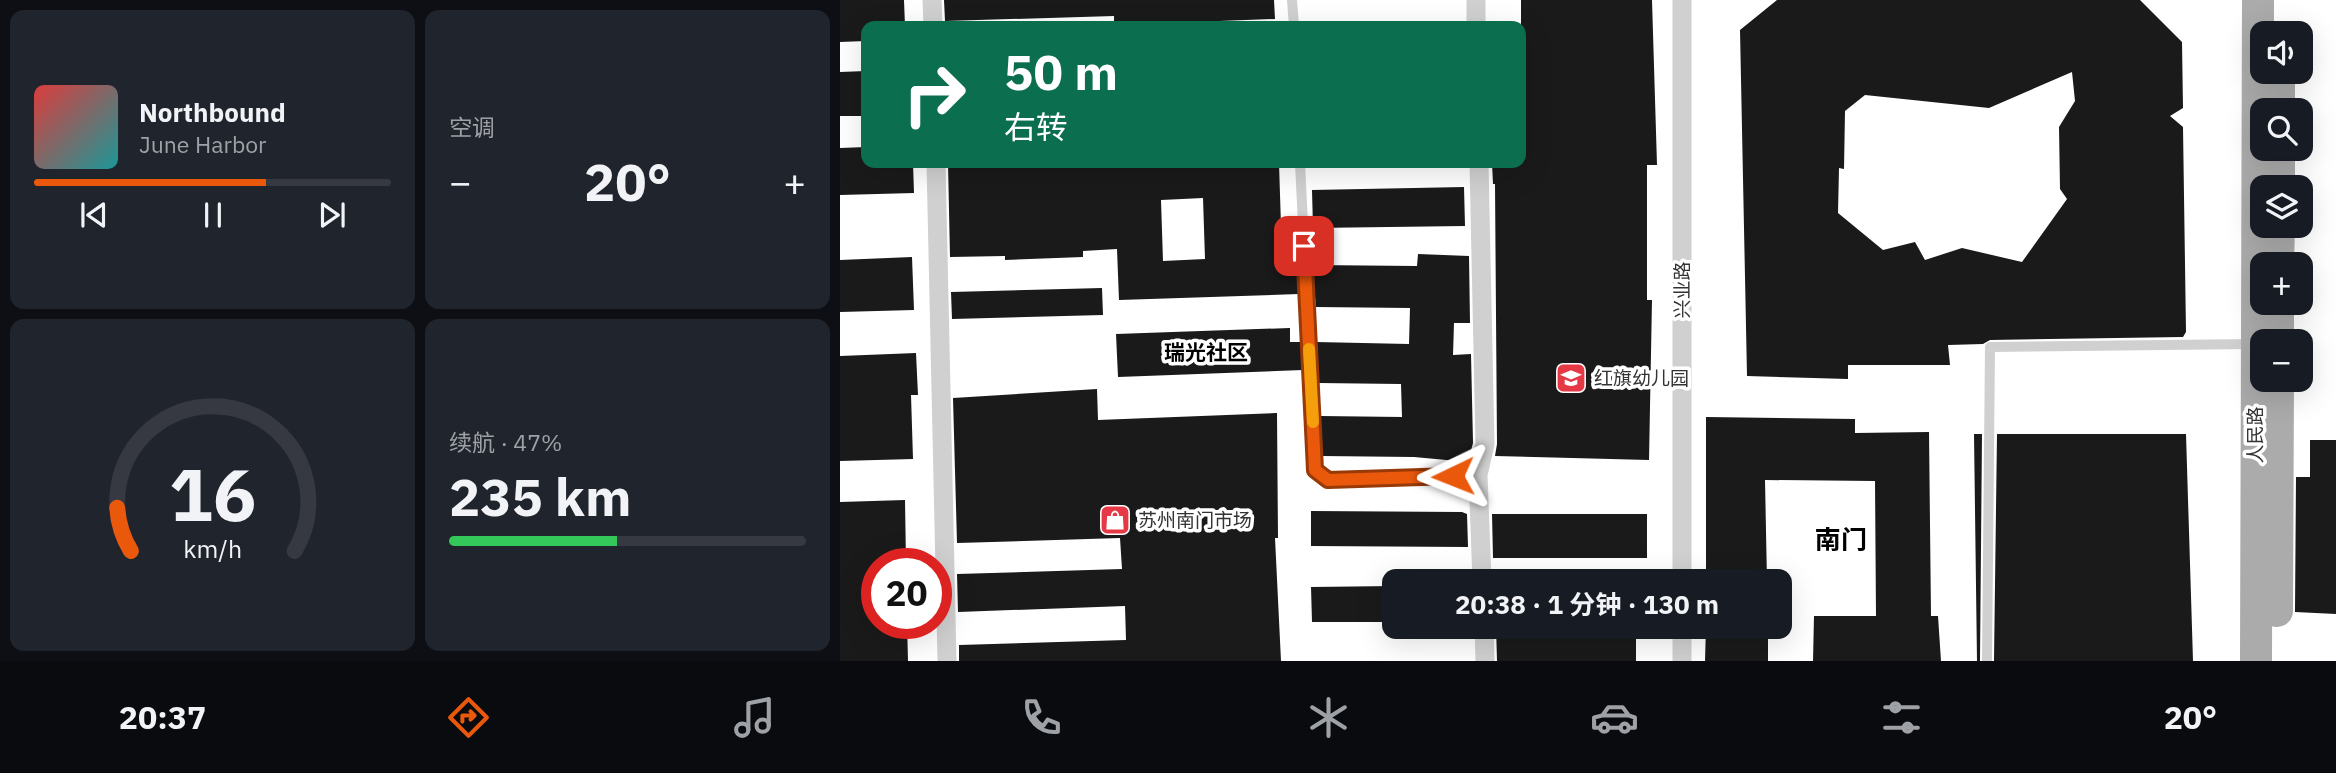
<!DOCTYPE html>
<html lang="zh">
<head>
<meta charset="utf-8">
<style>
	body { margin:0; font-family:"IBM Plex Sans","Noto Sans SC",sans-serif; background:#20242c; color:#f1f3f6; height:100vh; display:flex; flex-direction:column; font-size:26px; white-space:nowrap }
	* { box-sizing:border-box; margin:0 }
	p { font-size:23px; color:#9ea1a6 }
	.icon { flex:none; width:38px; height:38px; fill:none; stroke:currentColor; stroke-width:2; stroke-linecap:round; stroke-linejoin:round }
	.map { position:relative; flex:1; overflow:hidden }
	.details { display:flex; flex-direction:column; gap:10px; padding:10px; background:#0d0f14; width:840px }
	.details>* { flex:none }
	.guide { position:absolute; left:21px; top:21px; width:665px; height:147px; border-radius:14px; box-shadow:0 7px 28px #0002; background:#0b6e4f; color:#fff; overflow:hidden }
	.tools { position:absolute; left:1410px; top:21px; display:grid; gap:14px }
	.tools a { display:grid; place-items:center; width:63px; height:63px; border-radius:14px; background:#171b24; box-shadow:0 7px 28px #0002; font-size:35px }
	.speed { position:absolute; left:21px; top:548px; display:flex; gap:14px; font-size:35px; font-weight:700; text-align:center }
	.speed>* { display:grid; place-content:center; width:91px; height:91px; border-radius:50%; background:#171b24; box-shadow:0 7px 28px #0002; line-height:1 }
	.speed .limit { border:10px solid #d22; background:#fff; color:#111 }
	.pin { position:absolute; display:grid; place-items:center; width:60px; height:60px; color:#fff; margin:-30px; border-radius:14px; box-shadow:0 4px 10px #0006 }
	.me { position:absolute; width:77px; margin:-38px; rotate:268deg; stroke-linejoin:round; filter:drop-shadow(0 0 5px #0008) }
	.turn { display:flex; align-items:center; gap:24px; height:147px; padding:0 28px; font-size:32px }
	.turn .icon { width:91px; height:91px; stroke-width:2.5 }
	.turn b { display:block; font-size:49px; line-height:60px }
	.big { font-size:52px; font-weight:700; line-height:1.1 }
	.details .tile { flex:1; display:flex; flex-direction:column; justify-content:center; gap:10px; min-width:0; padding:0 24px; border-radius:14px; background:#20242c }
	.details .dial { align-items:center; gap:0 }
	.dial svg { height:182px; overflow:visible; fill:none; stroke:#363941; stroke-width:7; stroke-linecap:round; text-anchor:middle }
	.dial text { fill:#f1f3f6; stroke:none }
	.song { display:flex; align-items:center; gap:21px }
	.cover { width:84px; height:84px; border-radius:10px; background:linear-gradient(135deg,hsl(0 70% 55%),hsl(180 70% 35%)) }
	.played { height:7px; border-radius:4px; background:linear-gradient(90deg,#ea580c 65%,#363941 65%) }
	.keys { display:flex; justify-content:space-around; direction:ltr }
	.heat { display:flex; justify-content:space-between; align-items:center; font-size:38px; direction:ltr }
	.charge { height:10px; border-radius:5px; background:linear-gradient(90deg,#34c759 47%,#363941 0) }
	.details .tiles { flex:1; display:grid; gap:10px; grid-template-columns:repeat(2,1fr) }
	.trip { position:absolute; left:542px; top:569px; width:410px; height:70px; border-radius:14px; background:#171b24; box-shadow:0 7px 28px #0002; font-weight:700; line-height:70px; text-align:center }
	.tabs { display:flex; height:112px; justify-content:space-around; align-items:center; background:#090b0e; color:#9ea1a6 }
	.tabs .icon { width:49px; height:49px }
	.tabs .on { color:#ea580c }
	.tabs b { font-size:32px; color:#f1f3f6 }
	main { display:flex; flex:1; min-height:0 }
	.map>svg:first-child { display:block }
	.building { fill:#1a1a1a; fill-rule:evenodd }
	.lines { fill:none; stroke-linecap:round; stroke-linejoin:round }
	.lane { stroke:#d0d0d0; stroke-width:10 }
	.street { stroke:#d0d0d0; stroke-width:19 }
	.primary { stroke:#ababab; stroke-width:32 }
	.route-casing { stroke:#983908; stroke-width:18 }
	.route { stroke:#ea580c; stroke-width:12 }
	.slow { stroke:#f59e0b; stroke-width:12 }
	.labels { text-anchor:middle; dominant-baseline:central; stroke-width:7; stroke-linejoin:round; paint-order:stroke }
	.street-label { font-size:19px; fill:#333; stroke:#fff }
	.poi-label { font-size:19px; fill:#333; stroke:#fff; text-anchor:start }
	.neighbourhood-label { font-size:21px; font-weight:bold; fill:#000; stroke:#fff }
	.district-label { font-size:26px; font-weight:bold; fill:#000; stroke:#fff }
</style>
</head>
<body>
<main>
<section class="details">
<div class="tiles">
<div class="tile">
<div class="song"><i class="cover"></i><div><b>Northbound</b><p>June Harbor</p></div></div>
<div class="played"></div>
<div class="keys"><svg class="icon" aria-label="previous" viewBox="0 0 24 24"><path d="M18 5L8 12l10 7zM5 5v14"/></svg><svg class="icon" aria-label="pause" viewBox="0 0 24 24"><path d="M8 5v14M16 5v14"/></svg><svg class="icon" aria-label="next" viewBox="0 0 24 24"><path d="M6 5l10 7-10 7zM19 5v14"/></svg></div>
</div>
<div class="tile"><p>空调</p>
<div class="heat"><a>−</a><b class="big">20°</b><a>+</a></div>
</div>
<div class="tile dial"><svg viewBox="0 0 100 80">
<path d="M14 69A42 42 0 1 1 86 69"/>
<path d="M14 69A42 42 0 0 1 8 50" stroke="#ea580c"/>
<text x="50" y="56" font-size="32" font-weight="700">16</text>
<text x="50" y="72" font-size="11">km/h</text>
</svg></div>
<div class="tile"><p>续航 · 47%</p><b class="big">235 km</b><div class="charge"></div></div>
</div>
</section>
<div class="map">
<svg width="1496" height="661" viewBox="0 0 1496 661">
	<rect width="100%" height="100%" fill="#fff"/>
	<path class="building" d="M 0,0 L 64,0 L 65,26 L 26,26 L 26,41 L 0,42 Z
		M 104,0 L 434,0 L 435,19 L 274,25 L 274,16 L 105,21 Z
		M 681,0 L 812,0 L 817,165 L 807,165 L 807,300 L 812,300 L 809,460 L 655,456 L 657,444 L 655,184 L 653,184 L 652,163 L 681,163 Z
		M 937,0 L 1300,0 L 1342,42 L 1343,108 L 1330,116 L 1343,127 L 1346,332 L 1343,337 L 1150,340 L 1143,344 L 1108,345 L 1110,365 L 1008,365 L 1008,379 L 907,376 L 900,30 ZM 1232,72 L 1235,101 L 1219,127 L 1220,189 L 1227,199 L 1182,262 L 1122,248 L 1085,260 L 1075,242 L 1043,250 L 998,213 L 999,168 L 1004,169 L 1005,111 L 1025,95 L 1149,108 Z
		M 26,71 L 26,116 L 0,116 L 0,72 Z
		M 26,147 L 26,163 L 73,163 L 74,193 L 0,195 L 0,148 Z
		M 108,163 L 439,163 L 442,257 L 449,256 L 450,265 L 458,265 L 459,294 L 279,300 L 277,249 L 243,251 L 243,257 L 165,260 L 165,256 L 110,257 ZM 363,198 L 365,259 L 323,261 L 321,200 Z
		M 624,187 L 625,226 L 473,228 L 472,190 Z
		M 578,254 L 629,256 L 630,323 L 614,323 L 613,355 L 631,354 L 633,443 L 628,462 L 574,457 L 482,456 L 480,416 L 562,417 L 561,384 L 478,383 L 476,342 L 569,344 L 570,308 L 476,307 L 472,265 L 577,266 Z
		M 72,257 L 74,310 L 0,312 L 0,260 Z
		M 262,288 L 263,315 L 112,319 L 111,292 Z
		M 450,328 L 450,342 L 461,342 L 463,370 L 278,377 L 276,334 Z
		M 76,353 L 78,395 L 71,395 L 73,459 L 0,461 L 0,356 Z
		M 257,389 L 258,420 L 437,413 L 438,538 L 435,538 L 441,661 L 119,661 L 119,645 L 286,640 L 285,606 L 118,612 L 117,574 L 282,569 L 280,538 L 117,543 L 113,398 Z
		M 866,417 L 1015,419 L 1015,433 L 1089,432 L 1091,616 L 1098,616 L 1101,661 L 973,661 L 974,616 L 1036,616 L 1035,481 L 925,480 L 927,581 L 866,581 Z
		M 1134,434 L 1142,434 L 1140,661 L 1137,661 Z
		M 1157,434 L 1346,434 L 1353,661 L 1154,661 Z
		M 1470,440 L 1496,440 L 1496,614 L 1455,612 L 1456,477 L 1470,477 Z
		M 65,500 L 66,564 L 37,564 L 37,623 L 67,623 L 68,661 L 0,661 L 0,502 Z
		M 471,511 L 622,512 L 627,514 L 628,547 L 471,546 Z
		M 652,514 L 807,514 L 807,558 L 653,558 Z
		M 555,586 L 555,622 L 472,622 L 471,587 Z
		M 656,626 L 796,626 L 796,661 L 657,661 Z
		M 866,626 L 928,626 L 928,661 L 865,661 Z"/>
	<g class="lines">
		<path class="lane" d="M 452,0 L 454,26
			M 460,163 L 475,470 L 488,480 L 638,475
			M 1147,661 L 1150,347 L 1413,344"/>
		<path class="street" d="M 92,0 L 93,26
			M 636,0 L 636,26
			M 842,0 L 842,581
			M 96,163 L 107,661
			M 639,163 L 645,444 L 638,475 L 642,581
			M 644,626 L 645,661
			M 842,626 L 842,661"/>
		<path class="primary" d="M 1439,110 L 1439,72
			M 1439,187 L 1439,149
			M 1438,264 L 1439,226
			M 1438,341 L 1438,303
			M 1437,611 L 1438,380
			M 1416,661 L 1418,0"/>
	</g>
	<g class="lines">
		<g class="route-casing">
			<path id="route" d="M 464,246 L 475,470 L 488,480 L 613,476"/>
		</g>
		<use href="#route" class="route"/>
		<path class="slow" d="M 469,349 L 473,422"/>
	</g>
	<defs>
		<g id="school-square" transform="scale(1.575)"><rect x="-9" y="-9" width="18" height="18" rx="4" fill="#e63946" stroke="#fff"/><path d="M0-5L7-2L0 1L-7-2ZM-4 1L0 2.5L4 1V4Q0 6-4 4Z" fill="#fff"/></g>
		<g id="shop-square" transform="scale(1.575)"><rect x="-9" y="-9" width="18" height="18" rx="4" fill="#e63946" stroke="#fff"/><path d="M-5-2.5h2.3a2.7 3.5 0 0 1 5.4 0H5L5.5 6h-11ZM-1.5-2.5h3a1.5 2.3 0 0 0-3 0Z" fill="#fff"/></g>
	</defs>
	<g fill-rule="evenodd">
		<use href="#school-square" x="731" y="378"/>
		<use href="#shop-square" x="275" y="520"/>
	</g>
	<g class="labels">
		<g class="street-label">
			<text transform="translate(842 290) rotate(-90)">兴业路</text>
			<text transform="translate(1415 435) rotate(-90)">人民路</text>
		</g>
		<g class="poi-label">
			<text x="754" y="378">红旗幼儿园</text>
			<text x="298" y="520">苏州南门市场</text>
		</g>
		<g class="neighbourhood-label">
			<text x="366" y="352">瑞光社区</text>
		</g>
		<g class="district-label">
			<text x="1001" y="539">南门</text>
		</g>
	</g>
</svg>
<div class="tools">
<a><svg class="icon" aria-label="sound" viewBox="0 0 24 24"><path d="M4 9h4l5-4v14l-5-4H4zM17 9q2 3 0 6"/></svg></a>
<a><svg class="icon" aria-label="search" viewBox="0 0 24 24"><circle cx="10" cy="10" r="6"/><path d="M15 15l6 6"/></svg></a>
<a><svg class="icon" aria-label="layers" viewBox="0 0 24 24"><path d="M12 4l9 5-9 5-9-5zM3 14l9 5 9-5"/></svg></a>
<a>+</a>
<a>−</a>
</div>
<div class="speed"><div class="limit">20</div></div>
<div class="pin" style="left:464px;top:246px;background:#d93025"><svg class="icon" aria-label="arrive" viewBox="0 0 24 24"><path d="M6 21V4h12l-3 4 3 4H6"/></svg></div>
<svg class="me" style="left:613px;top:476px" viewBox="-20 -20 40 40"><path d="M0-17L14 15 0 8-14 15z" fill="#ea580c" stroke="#fff" stroke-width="4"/></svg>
<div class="trip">20:38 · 1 分钟 · 130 m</div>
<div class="guide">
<div class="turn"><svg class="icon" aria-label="right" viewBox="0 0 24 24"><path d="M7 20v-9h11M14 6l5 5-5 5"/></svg><div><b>50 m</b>右转</div></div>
</div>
</div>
</main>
<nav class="tabs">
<b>20:37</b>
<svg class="icon on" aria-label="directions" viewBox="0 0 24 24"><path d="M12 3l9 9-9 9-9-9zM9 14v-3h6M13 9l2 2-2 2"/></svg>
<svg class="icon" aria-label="music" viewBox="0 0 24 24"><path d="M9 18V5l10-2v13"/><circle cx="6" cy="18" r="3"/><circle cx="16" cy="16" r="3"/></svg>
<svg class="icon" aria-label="phone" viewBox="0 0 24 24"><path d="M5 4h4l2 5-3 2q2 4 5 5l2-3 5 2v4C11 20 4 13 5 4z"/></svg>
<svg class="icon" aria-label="climate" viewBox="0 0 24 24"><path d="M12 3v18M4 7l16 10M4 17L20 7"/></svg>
<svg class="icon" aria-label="car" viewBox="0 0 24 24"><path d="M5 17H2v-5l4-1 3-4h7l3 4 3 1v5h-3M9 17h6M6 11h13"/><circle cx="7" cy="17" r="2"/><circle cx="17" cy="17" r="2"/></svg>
<svg class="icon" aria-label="filters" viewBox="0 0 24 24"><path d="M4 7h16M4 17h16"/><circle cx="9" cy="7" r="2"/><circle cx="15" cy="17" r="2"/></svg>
<b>20°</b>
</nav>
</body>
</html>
